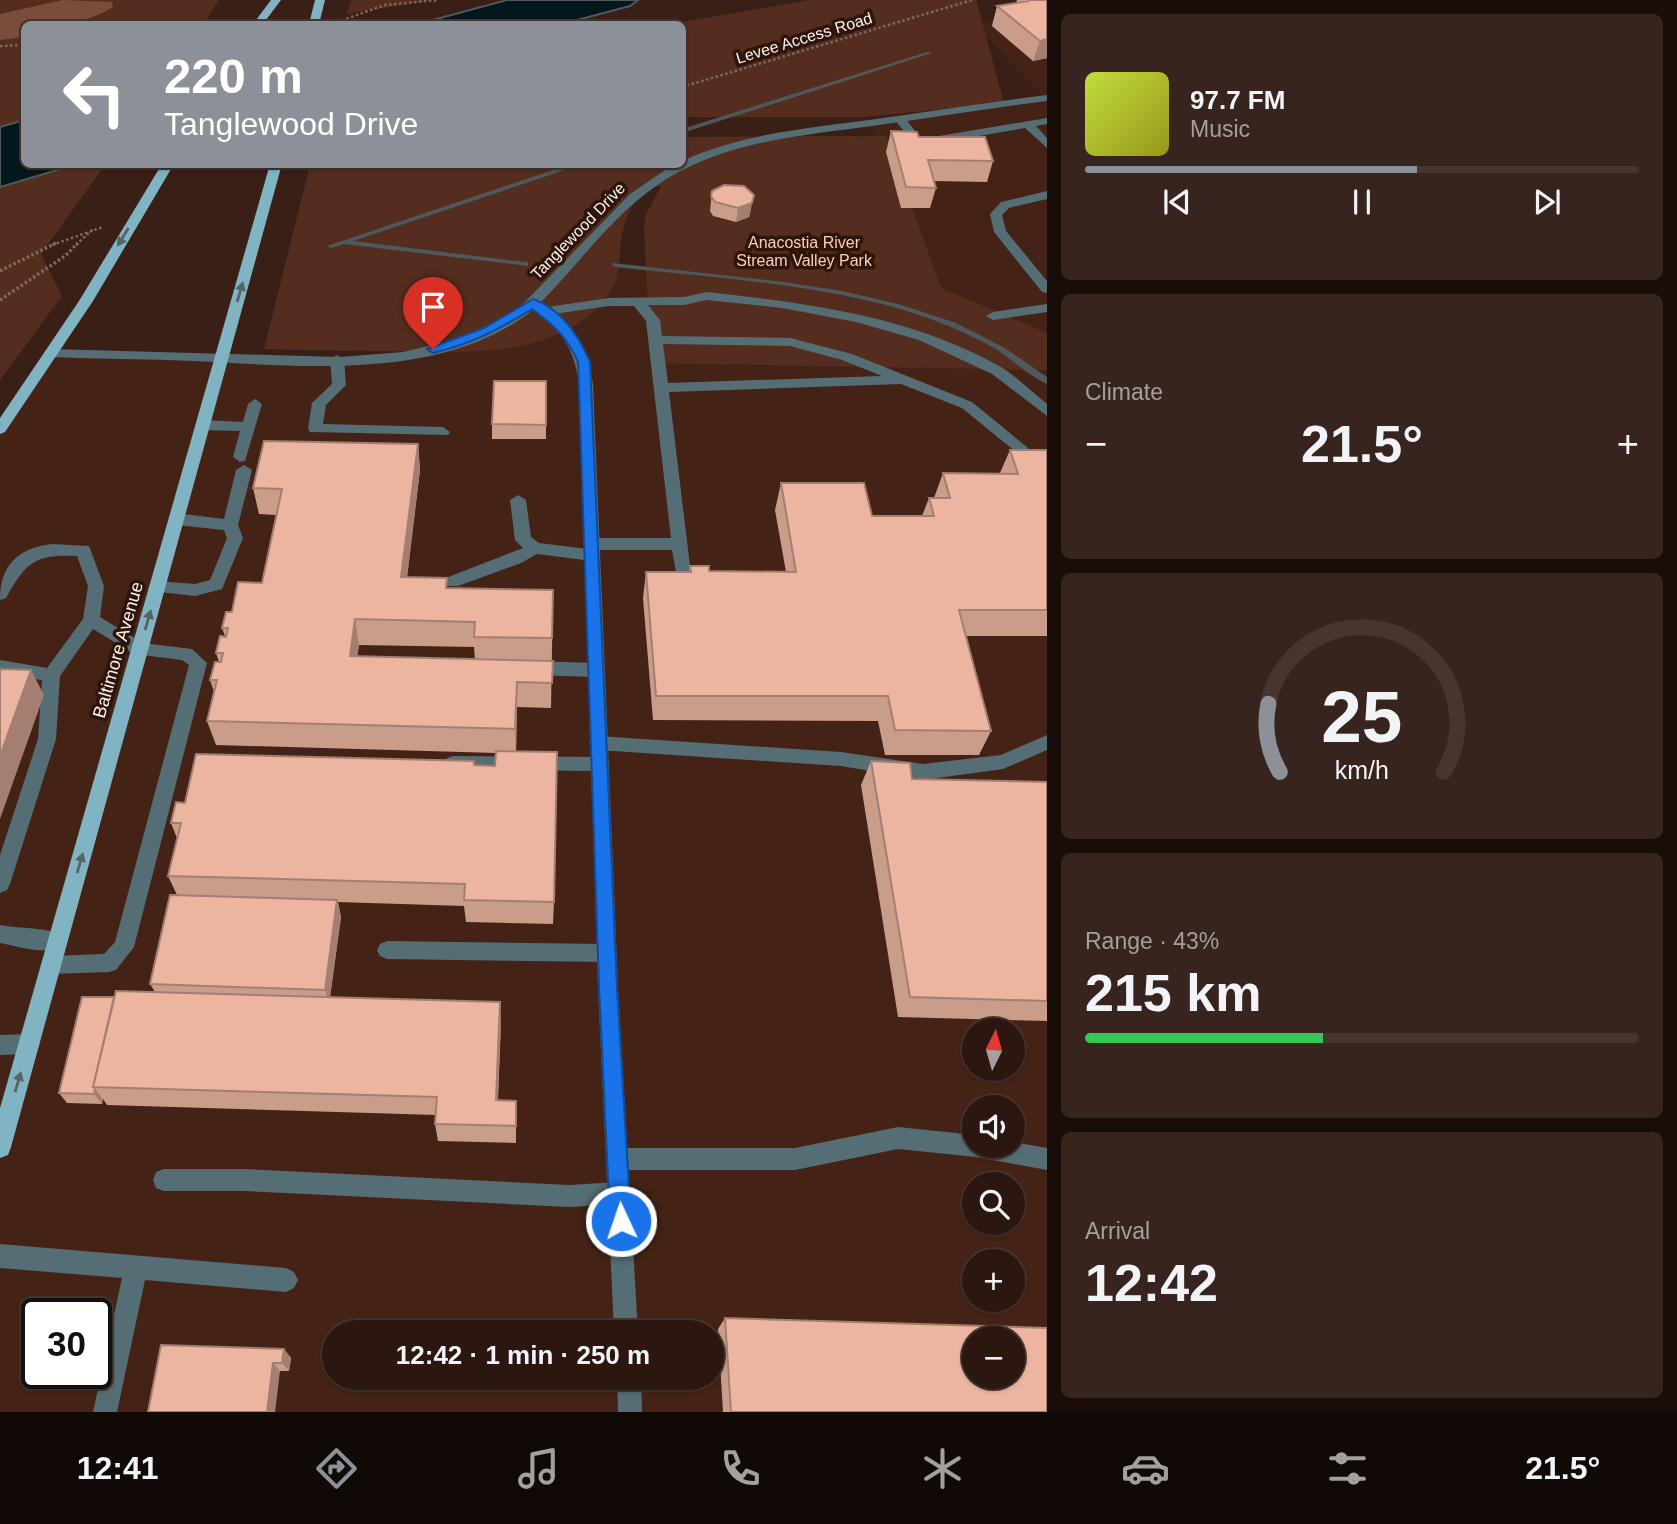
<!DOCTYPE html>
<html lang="en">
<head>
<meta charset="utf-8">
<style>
	body { margin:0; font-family:Arial,sans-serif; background:#37241e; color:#f1f3f6; height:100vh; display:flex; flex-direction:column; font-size:26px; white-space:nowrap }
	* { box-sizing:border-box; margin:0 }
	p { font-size:23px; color:#a69f9f }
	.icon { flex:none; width:38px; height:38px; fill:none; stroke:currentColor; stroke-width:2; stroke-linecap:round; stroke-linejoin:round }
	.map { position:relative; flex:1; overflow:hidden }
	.panel { display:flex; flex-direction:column; gap:14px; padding:14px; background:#180d09; width:630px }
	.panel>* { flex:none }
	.top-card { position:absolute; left:21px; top:21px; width:665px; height:147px; border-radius:10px; box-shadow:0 2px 5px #0004,0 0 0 2px #473630; background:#8c9099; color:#fff; overflow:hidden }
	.needle { width:46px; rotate:5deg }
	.controls { position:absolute; left:962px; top:1018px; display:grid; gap:14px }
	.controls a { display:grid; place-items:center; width:63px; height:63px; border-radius:50%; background:#2b1710; box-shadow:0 2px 5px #0004,0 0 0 2px #473630; font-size:35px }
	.speed { position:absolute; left:21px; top:1298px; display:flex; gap:14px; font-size:35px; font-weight:700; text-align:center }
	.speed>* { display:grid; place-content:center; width:91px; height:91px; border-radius:50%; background:#2b1710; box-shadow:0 2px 5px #0004,0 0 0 2px #473630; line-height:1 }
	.speed .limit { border:4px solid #111; border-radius:10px; background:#fff; color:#111 }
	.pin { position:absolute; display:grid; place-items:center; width:60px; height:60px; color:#fff; margin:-72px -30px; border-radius:50% 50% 50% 0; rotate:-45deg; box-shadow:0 0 7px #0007 }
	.pin .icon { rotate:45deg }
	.me { position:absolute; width:77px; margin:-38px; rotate:357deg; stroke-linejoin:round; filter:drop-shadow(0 0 5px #0008) }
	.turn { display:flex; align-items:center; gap:24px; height:147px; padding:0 28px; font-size:32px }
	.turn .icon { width:91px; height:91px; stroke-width:2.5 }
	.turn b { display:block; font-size:49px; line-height:60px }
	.big { font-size:52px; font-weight:800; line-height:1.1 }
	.panel .tile { flex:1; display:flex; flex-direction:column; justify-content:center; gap:10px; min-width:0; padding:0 24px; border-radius:10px; background:#37241e }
	.panel .dial { align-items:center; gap:0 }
	.dial svg { height:182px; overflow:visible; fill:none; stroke:#473630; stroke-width:7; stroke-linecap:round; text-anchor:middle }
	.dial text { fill:#f1f3f6; stroke:none }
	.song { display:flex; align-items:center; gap:21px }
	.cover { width:84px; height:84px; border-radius:10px; background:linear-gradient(135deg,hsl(70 70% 55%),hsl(60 70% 35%)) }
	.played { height:7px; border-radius:4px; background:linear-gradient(90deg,#8c9099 60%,#473630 60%) }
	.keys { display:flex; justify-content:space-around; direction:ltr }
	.heat { display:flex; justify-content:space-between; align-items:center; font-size:38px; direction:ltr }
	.charge { height:10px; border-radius:5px; background:linear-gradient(90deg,#34c759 43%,#473630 0) }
	.trip { position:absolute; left:322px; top:1320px; width:402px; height:70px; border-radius:35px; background:#2b1710; box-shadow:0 2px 5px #0004,0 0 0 2px #473630; font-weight:800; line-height:70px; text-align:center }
	.menu { display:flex; height:112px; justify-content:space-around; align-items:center; background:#110906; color:#a69f9f }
	.menu .icon { width:49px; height:49px }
	.menu .current { color:#8c9099 }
	.menu b { font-size:32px; color:#f1f3f6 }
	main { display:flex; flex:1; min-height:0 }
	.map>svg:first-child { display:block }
	.built { fill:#442316; fill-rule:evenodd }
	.green { fill:#542d1e }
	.forest { fill:#7a4c3b }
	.water { fill:#04171c; stroke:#4f595b; stroke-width:2 }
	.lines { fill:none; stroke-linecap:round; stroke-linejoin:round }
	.stream { fill:#4f595b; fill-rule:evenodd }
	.path-far1 { stroke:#7e6961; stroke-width:2.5; stroke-dasharray:2.5 2.5; stroke-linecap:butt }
	.path { stroke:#7e6961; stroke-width:3.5; stroke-dasharray:2.5 2.5; stroke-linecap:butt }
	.service { fill:#556d74; fill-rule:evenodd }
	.minor { fill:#556d74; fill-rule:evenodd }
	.primary { fill:#80b4c2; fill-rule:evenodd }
	.wall { fill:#ca9c8a; fill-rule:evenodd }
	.shaded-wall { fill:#a47f71 }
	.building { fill:#ebb5a1; stroke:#a47f71; stroke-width:2; fill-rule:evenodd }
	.oneway { fill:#576466 }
	.route { fill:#1a73e8; stroke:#114b97; stroke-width:2 }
	.labels { text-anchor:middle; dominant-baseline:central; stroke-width:7; stroke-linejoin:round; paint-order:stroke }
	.far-street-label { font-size:16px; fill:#fdf2ee; stroke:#2e150b }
	.far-park-label { font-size:16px; fill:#fccdbc; stroke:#2e150b }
	.street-label { font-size:18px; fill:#fdf2ee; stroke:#2e150b }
</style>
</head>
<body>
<main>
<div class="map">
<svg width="1047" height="1412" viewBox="0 0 1047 1412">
	<rect width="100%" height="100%" fill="#391f15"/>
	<path class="built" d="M 1047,0 L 1047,1412 L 0,1412 L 0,429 L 51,353 L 303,360 L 411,354 L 616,265 L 819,290 L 918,312 L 871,123 L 1043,97 L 977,26 ZM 975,1031 L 1013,1031 L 1013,1069 L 975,1069 ZM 975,1108 L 1013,1108 L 1013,1146 L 975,1146 ZM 975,1185 L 1013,1185 L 1013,1223 L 975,1223 ZM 975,1262 L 1013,1262 L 1013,1300 L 975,1300 ZM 37,1314 L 96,1314 L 96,1374 L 37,1374 ZM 334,1332 L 712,1332 L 712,1377 L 334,1377 ZM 975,1339 L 1013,1339 L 1013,1377 L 975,1377 Z"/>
	<path class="green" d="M 0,0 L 219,0 L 203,24 L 24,24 L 24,164 L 105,165 L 41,254 L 62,296 L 0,380 Z
		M 351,0 L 434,0 L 347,14 Z
		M 809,0 L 976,0 L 1004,103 L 864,117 L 683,117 L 682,24 L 671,24 Z
		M 886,136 L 941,288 L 1047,333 L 1047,370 L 651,363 L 644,230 L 645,216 L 661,186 L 644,187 C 634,202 625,217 622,235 C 618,256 622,273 610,292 C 565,361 458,353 387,351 C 346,351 305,350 264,349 L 310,165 L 682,164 L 683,137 Z"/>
	<path class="forest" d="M 63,0 L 112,2 L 113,7 C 81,26 60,24 24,24 L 24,37 L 0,40 L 0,14 Z"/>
	<path class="water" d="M 507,0 L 638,0 L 630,6 L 562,24 L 418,24 Z
		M 24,120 L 24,164 L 74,165 L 0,187 L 0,127 Z"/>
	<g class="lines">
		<path class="stream" d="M 927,52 L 932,53 L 682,133 L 682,129 Z
			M 571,164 L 583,164 L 353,241 L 525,262 L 528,262 L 528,266 L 344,244 L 331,248 L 327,246 Z
			M 613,263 L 784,282 L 842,291 L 902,305 L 956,323 L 1005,348 L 1047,377 L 1047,384 C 1031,377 1017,364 1003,354 C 988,343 968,335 951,327 C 852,285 723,279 616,267 L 612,265 Z"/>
		<path class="path-far1" d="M 337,22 L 385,5 L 438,0
			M 0,46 L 24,45
			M 682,87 L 972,0
			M 52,245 L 103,227
			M 76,245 L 93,229"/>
		<path class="path" d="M 0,271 L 56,243
			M 0,300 L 65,256 L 78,243"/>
		<path class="service" d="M 896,117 L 904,117 L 920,137 L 927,138 L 1047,118 L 1047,124 L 1036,126 L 1047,138 L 1047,148 L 1025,128 L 927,145 L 912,141 L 894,119 Z
			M 1047,191 L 1047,199 L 1009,208 L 1002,215 L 1006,231 L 1047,281 L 1047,293 L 1042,292 L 994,232 L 990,214 L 1001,202 Z
			M 707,292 C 807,303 911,316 1001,367 C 1017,377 1032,392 1047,404 L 1047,416 L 992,374 L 919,340 L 856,322 L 782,308 L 707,300 L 684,305 L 648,305 L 660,320 L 662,336 L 790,338 L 852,354 L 972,402 L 1028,448 L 1026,452 L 1016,452 L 962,408 L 901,384 L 669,392 L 691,574 L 689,578 L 677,578 L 672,550 L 594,550 L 600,555 L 592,561 L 537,554 L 521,563 L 458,586 L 446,586 L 444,582 L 446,578 L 523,548 L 515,540 L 510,500 L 518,495 L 526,500 L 531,537 L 539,543 L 588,549 L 583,544 L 591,538 L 671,538 L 646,321 L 634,306 L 609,306 L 547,315 L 540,311 L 547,307 L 609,298 L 684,297 ZM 663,344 L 790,346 L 842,360 L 882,376 L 668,383 Z
			M 1047,304 L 1047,312 L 993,320 L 986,316 L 993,312 Z
			M 337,355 L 344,359 L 346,385 L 326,405 L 323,424 L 443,427 L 450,432 L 448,435 L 310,432 L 308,429 L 312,403 L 332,384 L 330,359 Z
			M 255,399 L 262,404 L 245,461 L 240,462 L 233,457 L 240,431 L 203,430 L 196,425 L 203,420 L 243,422 L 248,404 Z
			M 244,465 L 252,470 L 238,525 L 243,538 L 222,589 L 195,596 L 151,591 L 149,587 L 151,583 L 157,581 L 195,584 L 210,580 L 227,538 L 224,530 L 176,525 L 168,519 L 176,513 L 224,519 L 236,470 Z
			M 52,544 L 89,546 L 104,586 L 100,617 L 143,643 L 192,649 L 207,663 L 134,947 L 116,970 L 109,972 L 51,974 L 44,972 L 41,965 L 44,958 L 51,956 L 104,954 L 115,942 L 189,665 L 182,660 L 134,654 L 93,629 L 60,676 L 56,739 L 10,884 L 7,890 L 0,893 L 0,855 L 38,739 L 42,680 L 0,674 L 0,660 L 47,668 L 83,619 L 88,586 L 77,556 C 35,554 26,562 6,598 L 0,600 C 0,565 18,548 52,544 Z
			M 530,661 L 596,663 L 602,665 L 605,670 L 602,675 L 596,677 L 530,675 L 524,673 L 521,668 L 524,663 Z
			M 1047,735 L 1047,750 L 1003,769 L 923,780 L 841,766 L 598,750 L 592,748 L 589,743 L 592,738 L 598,736 L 841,752 L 923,764 L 1001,755 Z
			M 453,756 L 600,757 L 606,759 L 609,764 L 606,769 L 600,771 L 453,770 L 447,768 L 444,763 L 447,758 Z
			M 0,925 C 21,929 46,927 65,935 L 68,941 L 65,947 C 46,955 19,947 0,943 Z
			M 387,941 L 607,944 L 614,946 L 617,953 L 614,960 L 607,962 L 387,959 L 380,956 L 377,950 L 380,944 Z
			M 29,1034 L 36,1037 L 40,1044 L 36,1051 L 29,1054 L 0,1055 L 0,1035 Z
			M 898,1127 L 975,1135 L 975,1146 L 1013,1146 L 1013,1142 L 1047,1148 L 1047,1170 L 976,1157 L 898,1149 L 795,1170 L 617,1170 L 609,1167 L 606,1159 L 609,1151 L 617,1148 L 795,1148 Z
			M 164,1169 L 245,1169 L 569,1185 L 619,1182 L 627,1185 L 630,1193 L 627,1201 L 619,1204 L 569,1207 L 245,1191 L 164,1191 L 156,1188 L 153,1180 L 156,1172 Z
			M 0,1244 L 286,1268 L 294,1272 L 298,1280 L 294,1288 L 286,1292 L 145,1280 L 117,1412 L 93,1412 L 122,1278 L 0,1268 Z"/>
		<path class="minor" d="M 1047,95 L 1047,101 C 991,108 935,117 879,125 C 802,136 722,140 656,186 C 611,217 579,264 541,302 C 571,322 588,348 593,384 L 618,987 L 638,1332 L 614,1332 L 598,987 L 579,384 C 575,351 561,328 534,309 C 444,382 301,366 194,361 C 147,359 99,359 51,357 L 44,353 L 51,349 L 340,357 L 403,352 L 453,340 L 493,323 L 521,306 L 630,194 L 671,166 L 682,164 L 682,161 C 743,133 811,128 876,119 C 933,111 990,102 1047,95 Z
			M 617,1377 L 641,1377 L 642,1412 L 618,1412 Z"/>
		<path class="primary" d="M 271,0 L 281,0 L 263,24 L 253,24 Z
			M 315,0 L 325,0 L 319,24 L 309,24 Z
			M 162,164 L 174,164 L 93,301 L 5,432 L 0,434 L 0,418 L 79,301 Z
			M 270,164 L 282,164 L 11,1147 L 8,1155 L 0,1158 L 0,1108 Z"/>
	</g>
	<path class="wall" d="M 1017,0 L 1047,0 L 1047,58 L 1033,61 L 992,26 L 997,6 L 1016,3 Z
		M 891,131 L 919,137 L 993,161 L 987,182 L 934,181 L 936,188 L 930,208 L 901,208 L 886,152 Z
		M 712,191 L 751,209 L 749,217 L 736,222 L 713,216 L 710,211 Z
		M 546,381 L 546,439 L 492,439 L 492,424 Z
		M 418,444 L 420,470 L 407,577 L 447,588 L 553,590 L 551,708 L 517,707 L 516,751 L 554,902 L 553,924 L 466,922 L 464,906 L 338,902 L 341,917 L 330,997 L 501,1022 L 498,1100 L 516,1101 L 516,1143 L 438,1141 L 435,1124 L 436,1115 L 107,1105 L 103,1099 L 102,1104 L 67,1103 L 59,1093 L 114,997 L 155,992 L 150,984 L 177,895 L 168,876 L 177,838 L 171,823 L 185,803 L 474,765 L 495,766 L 496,753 L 216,745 L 207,721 L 214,692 L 210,680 L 219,662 L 216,653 L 225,636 L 222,628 L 232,612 L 262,583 L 276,515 L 259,514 L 253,488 ZM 359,645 L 474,647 L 475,660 L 357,657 Z
		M 1010,450 L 1047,450 L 1047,636 L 966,636 L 991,731 L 979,755 L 885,755 L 878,721 L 653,720 L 643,598 L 646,572 L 689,572 L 690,566 L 709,571 L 786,572 L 775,510 L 781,483 L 872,516 L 922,516 L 929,498 L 934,498 L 943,473 L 1000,473 Z
		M 871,761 L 912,779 L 1047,782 L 1047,1021 L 898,1017 L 861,785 Z
		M 725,1318 L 1047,1412 L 723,1412 L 718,1329 Z
		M 284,1349 L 291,1358 L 289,1371 L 280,1371 L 148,1412 Z"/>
	<path class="shaded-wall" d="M 1047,39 L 1047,58 L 1033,61 L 1040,41 Z
		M 754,195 L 749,217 L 736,222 L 738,208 Z
		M 418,444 L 420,470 L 404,603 L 401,577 Z
		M 355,619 L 359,645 L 354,681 L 350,656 Z
		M 31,670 L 44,695 L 0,819 L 0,756 Z
		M 517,682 L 517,707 L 516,753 L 515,729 Z
		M 337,900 L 341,917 L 329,1005 L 325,990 Z
		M 500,1002 L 501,1022 L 497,1118 L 496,1100 Z
		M 95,1089 L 103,1099 L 102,1104 L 94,1094 Z
		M 284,1349 L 291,1358 L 289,1371 L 282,1363 Z
		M 273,1363 L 280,1371 L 275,1412 L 267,1412 Z"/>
	<path class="building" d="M 1029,0 L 1047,0 L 1047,39 L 1040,41 L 997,6 L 1029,1 Z
		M 891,131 L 917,132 L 919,137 L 985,137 L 993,161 L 928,160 L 936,188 L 906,187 Z
		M 724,185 L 744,186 L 754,195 L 752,203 L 738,208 L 715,202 L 711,196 L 712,191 Z
		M 494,381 L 546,381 L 546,425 L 492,424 Z
		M 264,441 L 418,444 L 401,577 L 447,578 L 446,588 L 553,590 L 552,638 L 474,637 L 475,622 L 355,619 L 350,656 L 553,661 L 552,683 L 517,682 L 515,729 L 207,721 L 217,680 L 210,680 L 215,662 L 221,662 L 223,653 L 216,653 L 220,636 L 226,637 L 228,628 L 222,628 L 226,612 L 232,612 L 238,582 L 262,583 L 282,489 L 253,488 Z
		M 1010,450 L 1047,450 L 1047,610 L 959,610 L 991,731 L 895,730 L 888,696 L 656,696 L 646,572 L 691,572 L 690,566 L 709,566 L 709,571 L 796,572 L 781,483 L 864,483 L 872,516 L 934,516 L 929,498 L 950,498 L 943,473 L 1018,474 Z
		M 0,669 L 31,670 L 0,756 Z
		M 496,751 L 557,752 L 554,902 L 464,900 L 465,884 L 168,876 L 181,823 L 171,823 L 176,802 L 185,803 L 196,754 L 474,761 L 474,765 L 495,766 Z
		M 871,761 L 910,763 L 912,779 L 1047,782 L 1047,1001 L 910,997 Z
		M 170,895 L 337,900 L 325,990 L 150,984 Z
		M 116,991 L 500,1002 L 496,1100 L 516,1101 L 516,1126 L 435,1124 L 437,1097 L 93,1087 Z
		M 82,997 L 114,997 L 93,1087 L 95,1089 L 94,1094 L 59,1093 Z
		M 725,1318 L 1047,1328 L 1047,1412 L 731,1412 ZM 975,1339 L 1013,1339 L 1013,1377 L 975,1377 Z
		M 161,1345 L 284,1349 L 282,1363 L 273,1363 L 267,1412 L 148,1412 Z"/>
	<defs><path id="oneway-solid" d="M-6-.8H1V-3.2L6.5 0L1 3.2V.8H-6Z" transform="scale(1.75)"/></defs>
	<g class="oneway">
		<use href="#oneway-solid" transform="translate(123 237) rotate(121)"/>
		<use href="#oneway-solid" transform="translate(240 292) rotate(-74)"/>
		<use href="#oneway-solid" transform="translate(148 620) rotate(-74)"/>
		<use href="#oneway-solid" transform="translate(80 863) rotate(-74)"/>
		<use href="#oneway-solid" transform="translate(18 1082) rotate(-74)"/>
	</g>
	<path class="route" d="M 533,299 C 561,309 579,336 590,362 L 617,987 L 631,1221 L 628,1228 L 621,1231 L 613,1228 L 610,1221 L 599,987 L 578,362 C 567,337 554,325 532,309 C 500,329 471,344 433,353 L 427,349 L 484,328 Z"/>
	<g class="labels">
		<g class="far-street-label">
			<text transform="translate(804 38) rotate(-17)">Levee Access Road</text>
			<text transform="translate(578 231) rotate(-46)">Tanglewood Drive</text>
		</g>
		<g class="far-park-label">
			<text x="804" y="242">Anacostia River<tspan x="804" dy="18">Stream Valley Park</tspan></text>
		</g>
		<g class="street-label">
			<text transform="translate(118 650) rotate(-74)">Baltimore Avenue</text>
		</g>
	</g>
</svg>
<div class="controls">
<a><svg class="needle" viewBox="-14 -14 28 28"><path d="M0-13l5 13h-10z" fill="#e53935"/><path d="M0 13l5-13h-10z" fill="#a69f9f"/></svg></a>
<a><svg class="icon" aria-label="sound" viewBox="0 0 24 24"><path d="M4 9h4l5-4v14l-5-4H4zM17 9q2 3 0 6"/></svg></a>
<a><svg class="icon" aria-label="search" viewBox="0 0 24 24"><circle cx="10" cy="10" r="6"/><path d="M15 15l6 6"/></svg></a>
<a>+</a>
<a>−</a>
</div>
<div class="speed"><div class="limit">30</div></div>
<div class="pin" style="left:433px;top:349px;background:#d93025"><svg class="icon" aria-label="arrive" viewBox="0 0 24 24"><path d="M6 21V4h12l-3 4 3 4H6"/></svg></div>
<svg class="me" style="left:621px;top:1221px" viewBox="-20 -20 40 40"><circle r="17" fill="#1a73e8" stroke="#fff" stroke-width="3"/><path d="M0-11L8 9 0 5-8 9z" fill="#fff"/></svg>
<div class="trip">12:42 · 1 min · 250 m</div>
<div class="top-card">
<div class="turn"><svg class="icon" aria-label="left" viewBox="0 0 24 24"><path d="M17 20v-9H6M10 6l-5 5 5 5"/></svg><div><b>220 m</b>Tanglewood Drive</div></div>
</div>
</div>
<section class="panel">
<div class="tile">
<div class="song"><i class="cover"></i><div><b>97.7 FM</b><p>Music</p></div></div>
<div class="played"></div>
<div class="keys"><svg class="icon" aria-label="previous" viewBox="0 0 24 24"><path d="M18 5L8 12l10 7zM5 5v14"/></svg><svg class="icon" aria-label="pause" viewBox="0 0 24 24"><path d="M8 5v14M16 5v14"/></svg><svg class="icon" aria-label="next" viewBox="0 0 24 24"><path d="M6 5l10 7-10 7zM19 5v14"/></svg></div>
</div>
<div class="tile"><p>Climate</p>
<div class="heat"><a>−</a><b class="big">21.5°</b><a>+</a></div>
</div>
<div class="tile dial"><svg viewBox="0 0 100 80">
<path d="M14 69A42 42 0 1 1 86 69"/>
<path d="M14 69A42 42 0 0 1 9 39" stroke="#8c9099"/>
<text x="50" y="56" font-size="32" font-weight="700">25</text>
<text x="50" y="72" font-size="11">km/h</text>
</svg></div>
<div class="tile"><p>Range · 43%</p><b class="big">215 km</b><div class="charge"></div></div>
<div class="tile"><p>Arrival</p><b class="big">12:42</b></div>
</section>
</main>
<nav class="menu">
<b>12:41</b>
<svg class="icon current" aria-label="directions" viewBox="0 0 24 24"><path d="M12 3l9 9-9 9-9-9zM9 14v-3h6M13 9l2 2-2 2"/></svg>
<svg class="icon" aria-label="music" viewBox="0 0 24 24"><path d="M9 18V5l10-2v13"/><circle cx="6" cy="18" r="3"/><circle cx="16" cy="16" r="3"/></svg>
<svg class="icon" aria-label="phone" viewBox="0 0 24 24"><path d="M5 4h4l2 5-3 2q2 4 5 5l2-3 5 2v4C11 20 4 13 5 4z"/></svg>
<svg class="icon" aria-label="climate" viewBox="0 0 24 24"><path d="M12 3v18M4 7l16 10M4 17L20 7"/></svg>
<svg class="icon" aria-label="car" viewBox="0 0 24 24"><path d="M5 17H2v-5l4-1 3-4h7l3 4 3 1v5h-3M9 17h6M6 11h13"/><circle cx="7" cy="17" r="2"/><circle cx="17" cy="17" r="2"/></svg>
<svg class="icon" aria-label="filters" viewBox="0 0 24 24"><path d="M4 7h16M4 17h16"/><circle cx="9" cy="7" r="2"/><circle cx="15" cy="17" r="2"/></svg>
<b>21.5°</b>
</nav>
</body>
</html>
